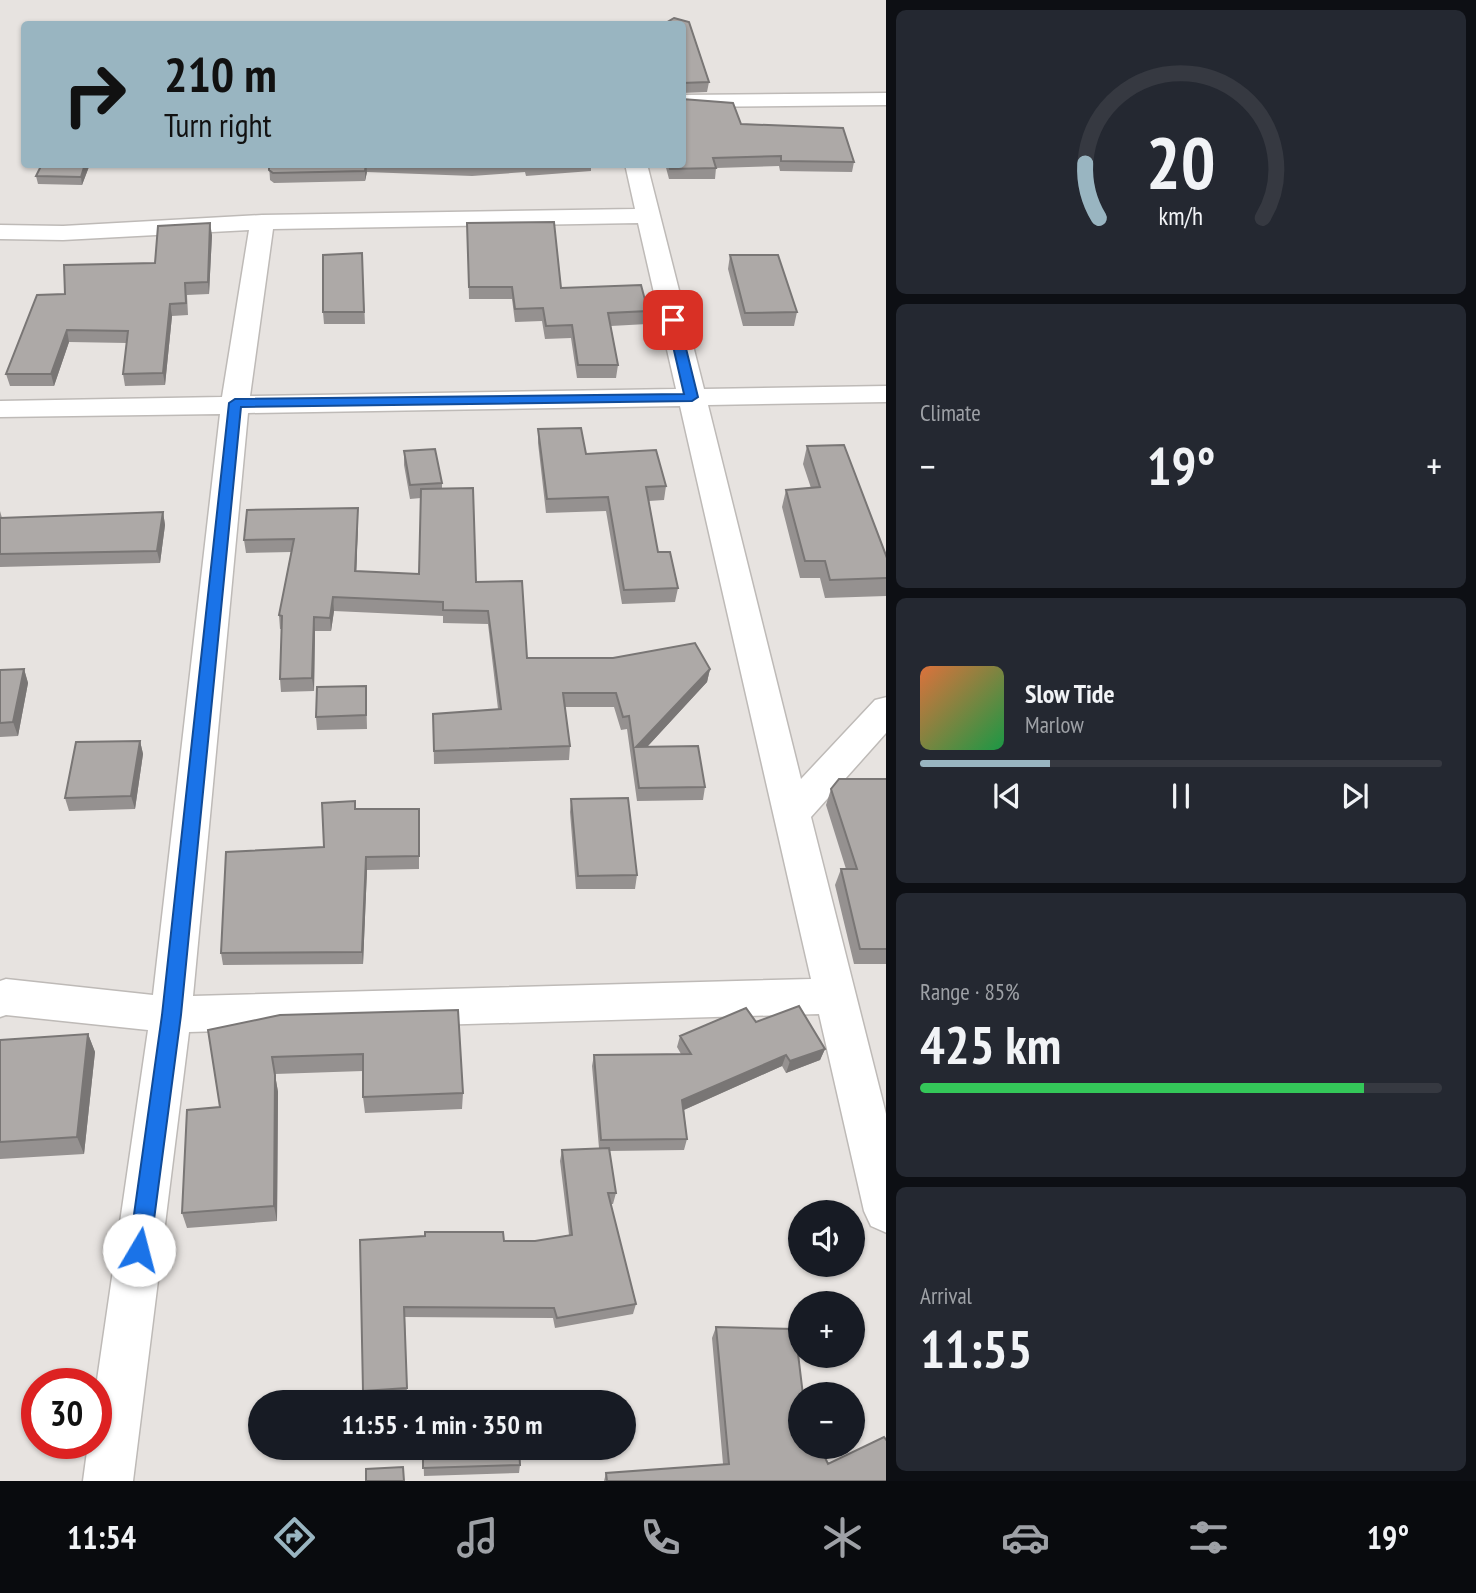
<!DOCTYPE html>
<html lang="en">
<head>
<meta charset="utf-8">
<style>
	body { margin:0; font-family:"PT Sans Narrow",sans-serif; background:#242831; color:#f1f3f6; height:100vh; display:flex; flex-direction:column; font-size:26px; white-space:nowrap }
	* { box-sizing:border-box; margin:0 }
	p { font-size:23px; color:#9ea1a6 }
	.icon { flex:none; width:38px; height:38px; fill:none; stroke:currentColor; stroke-width:2; stroke-linecap:round; stroke-linejoin:round }
	.map { position:relative; flex:1; overflow:hidden }
	.panel { display:flex; flex-direction:column; gap:10px; padding:10px; background:#0d0f14; width:590px }
	.panel>* { flex:none }
	.hud { position:absolute; left:21px; top:21px; width:665px; height:147px; border-radius:7px; box-shadow:0 2px 5px #0004; background:#99b5c1; color:#111; overflow:hidden }
	.controls { position:absolute; left:788px; top:1200px; display:grid; gap:14px }
	.controls a { display:grid; place-items:center; width:77px; height:77px; border-radius:50%; background:#171b24; box-shadow:0 2px 5px #0004; font-size:35px }
	.speed { position:absolute; left:21px; top:1368px; display:flex; gap:14px; font-size:35px; font-weight:700; text-align:center }
	.speed>* { display:grid; place-content:center; width:91px; height:91px; border-radius:50%; background:#171b24; box-shadow:0 2px 5px #0004; line-height:1 }
	.speed .limit { border:10px solid #d22; background:#fff; color:#111 }
	.pin { position:absolute; display:grid; place-items:center; width:60px; height:60px; color:#fff; margin:-30px; border-radius:14px; box-shadow:0 4px 10px #0006 }
	.me { position:absolute; width:77px; margin:-38px; rotate:8deg; stroke-linejoin:round; filter:drop-shadow(0 0 5px #0008) }
	.turn { display:flex; align-items:center; gap:24px; height:147px; padding:0 28px; font-size:32px }
	.turn .icon { width:91px; height:91px; stroke-width:2.5 }
	.turn b { display:block; font-size:49px; line-height:60px }
	.big { font-size:52px; font-weight:700; line-height:1.1 }
	.panel .tile { flex:1; display:flex; flex-direction:column; justify-content:center; gap:10px; min-width:0; padding:0 24px; border-radius:10px; background:#242831 }
	.panel .dial { align-items:center; gap:0 }
	.dial svg { height:182px; overflow:visible; fill:none; stroke:#363941; stroke-width:7; stroke-linecap:round; text-anchor:middle }
	.dial text { fill:#f1f3f6; stroke:none }
	.song { display:flex; align-items:center; gap:21px }
	.cover { width:84px; height:84px; border-radius:10px; background:linear-gradient(135deg,hsl(20 70% 55%),hsl(140 70% 35%)) }
	.played { height:7px; border-radius:4px; background:linear-gradient(90deg,#99b5c1 25%,#363941 25%) }
	.keys { display:flex; justify-content:space-around; direction:ltr }
	.heat { display:flex; justify-content:space-between; align-items:center; font-size:38px; direction:ltr }
	.charge { height:10px; border-radius:5px; background:linear-gradient(90deg,#34c759 85%,#363941 0) }
	.trip { position:absolute; left:248px; top:1390px; width:388px; height:70px; border-radius:35px; background:#171b24; box-shadow:0 2px 5px #0004; font-weight:700; line-height:70px; text-align:center }
	.menu { display:flex; height:112px; justify-content:space-around; align-items:center; background:#090b0e; color:#9ea1a6 }
	.menu .icon { width:49px; height:49px }
	.menu .active { color:#99b5c1 }
	.menu b { font-size:32px; color:#f1f3f6 }
	main { display:flex; flex:1; min-height:0 }
	.map>svg:first-child { display:block }
	.lines { fill:none; stroke-linecap:round; stroke-linejoin:round }
	.minor-casing { stroke:#bebab7; stroke-width:3 }
	.minor { fill:#fff; fill-rule:evenodd }
	.wall { fill:#959190 }
	.shaded-wall { fill:#797675 }
	.building { fill:#ada9a7; stroke:#797675; stroke-width:2 }
	.route { fill:#1a73e8; stroke:#114b97; stroke-width:2 }
</style>
</head>
<body>
<main>
<div class="map">
<svg width="887" height="1481" viewBox="0 0 887 1481">
	<rect width="100%" height="100%" fill="#e7e3e0"/>
	<g class="lines">
		<g class="minor-casing">
			<path id="minor" d="M 887,93 L 887,105 L 682,107 L 682,95 Z
				M 625,164 L 647,164 L 704,389 L 887,386 L 887,402 L 708,405 L 801,779 L 875,700 L 887,697 L 887,732 L 811,817 L 887,1118 L 887,1233 L 871,1226 L 864,1211 L 819,1014 L 189,1032 L 133,1481 L 83,1481 L 88,1444 L 96,1444 L 96,1387 L 148,1030 L 6,1015 L 0,1017 L 0,981 L 6,979 L 153,995 L 220,414 L 0,417 L 0,401 L 222,397 L 249,230 L 63,240 L 0,239 L 0,225 L 63,226 L 262,215 L 635,209 ZM 638,223 L 676,389 L 250,396 L 273,229 ZM 680,406 L 811,979 L 193,996 L 248,413 Z"/>
		</g>
		<use href="#minor" class="minor"/>
	</g>
	<path class="wall" d="M 682,24 L 709,82 L 707,92 L 682,93 Z
		M 741,124 L 854,162 L 852,172 L 780,171 L 779,166 L 716,168 L 715,179 L 669,179 L 665,164 L 682,164 Z
		M 42,164 L 90,164 L 82,185 L 38,184 L 36,176 Z
		M 269,164 L 591,164 L 591,171 L 526,176 L 525,172 L 472,176 L 367,172 L 365,181 L 274,183 L 270,180 Z
		M 467,223 L 561,288 L 648,311 L 647,324 L 611,326 L 618,365 L 616,378 L 577,378 L 571,338 L 545,339 L 542,321 L 515,322 L 512,299 L 469,299 Z
		M 212,235 L 209,294 L 187,295 L 188,315 L 172,316 L 165,385 L 125,386 L 123,374 L 127,343 L 69,342 L 54,386 L 10,386 L 6,374 L 65,294 L 155,263 Z
		M 362,253 L 365,324 L 324,324 L 323,312 Z
		M 730,255 L 797,312 L 794,326 L 743,326 L 728,269 Z
		M 538,429 L 586,454 L 666,486 L 664,500 L 649,501 L 658,552 L 678,588 L 675,602 L 622,604 L 606,511 L 546,513 L 538,443 Z
		M 807,446 L 887,558 L 887,596 L 825,598 L 820,578 L 800,578 L 782,507 L 786,490 L 811,488 L 803,464 Z
		M 404,451 L 442,483 L 442,489 L 476,582 L 527,658 L 710,669 L 707,682 L 647,747 L 705,787 L 703,800 L 637,801 L 627,729 L 621,730 L 614,707 L 565,707 L 570,746 L 569,760 L 434,764 L 433,714 L 498,709 L 488,624 L 443,623 L 443,616 L 334,611 L 331,631 L 315,631 L 314,691 L 281,692 L 280,679 L 282,629 L 280,629 L 279,615 L 291,552 L 246,553 L 244,540 L 358,522 L 356,571 L 419,574 L 421,498 L 410,499 L 404,465 Z
		M 0,511 L 2,518 L 163,512 L 165,525 L 160,563 L 0,567 Z
		M 24,669 L 28,683 L 18,736 L 0,737 L 0,670 Z
		M 366,686 L 367,729 L 317,730 L 316,717 Z
		M 140,741 L 143,754 L 135,809 L 69,811 L 65,798 Z
		M 887,779 L 887,964 L 854,964 L 835,885 L 841,869 L 846,869 L 826,805 L 831,789 Z
		M 571,799 L 637,875 L 635,889 L 576,889 L 570,812 Z
		M 419,809 L 419,869 L 367,870 L 363,964 L 223,965 L 221,953 L 324,847 Z
		M 280,1015 L 463,1093 L 462,1109 L 365,1113 L 363,1097 L 363,1071 L 275,1074 L 278,1092 L 277,1221 L 187,1228 L 182,1213 L 220,1107 Z
		M 756,1022 L 825,1049 L 820,1060 L 786,1073 L 782,1066 L 684,1110 L 687,1139 L 684,1150 L 609,1151 L 616,1193 L 613,1204 L 610,1204 L 636,1304 L 633,1314 L 555,1328 L 553,1318 L 405,1317 L 407,1397 L 364,1400 L 363,1391 L 425,1236 L 504,1241 L 535,1241 L 569,1235 L 560,1161 L 562,1150 L 599,1148 L 592,1066 L 594,1055 L 681,1054 L 677,1047 L 680,1036 Z
		M 88,1034 L 95,1052 L 84,1154 L 0,1159 L 0,1040 Z
		M 716,1327 L 800,1447 L 828,1464 L 887,1481 L 604,1481 L 606,1473 L 723,1464 L 712,1338 Z
		M 423,1447 L 520,1465 L 519,1473 L 424,1476 Z"/>
	<path class="shaded-wall" d="M 85,164 L 90,164 L 82,185 L 81,177 Z
		M 366,164 L 367,172 L 365,181 L 365,171 Z
		M 210,223 L 212,235 L 209,294 L 208,282 Z
		M 170,304 L 172,316 L 165,385 L 163,373 Z
		M 67,330 L 69,342 L 54,386 L 51,374 Z
		M 358,508 L 358,522 L 356,584 L 355,571 Z
		M 163,512 L 165,525 L 160,563 L 157,551 Z
		M 333,597 L 334,611 L 331,631 L 330,618 Z
		M 314,617 L 315,631 L 314,691 L 312,678 Z
		M 24,669 L 28,683 L 18,736 L 13,722 Z
		M 710,669 L 707,682 L 635,760 L 636,747 Z
		M 140,741 L 143,754 L 135,809 L 131,796 Z
		M 366,857 L 367,870 L 363,964 L 362,952 Z
		M 88,1034 L 95,1052 L 84,1154 L 77,1137 Z
		M 825,1049 L 820,1060 L 786,1073 L 790,1061 Z
		M 786,1055 L 782,1066 L 679,1112 L 682,1100 Z
		M 275,1075 L 278,1092 L 277,1221 L 274,1206 Z"/>
	<path class="building" d="M 674,18 L 689,22 L 709,82 L 682,83 L 682,24 L 664,24 Z
		M 682,99 L 733,103 L 741,124 L 843,128 L 854,162 L 781,161 L 781,156 L 713,158 L 716,168 L 670,169 L 669,164 L 682,164 Z
		M 42,164 L 85,164 L 81,177 L 36,176 Z
		M 269,164 L 366,164 L 365,171 L 273,173 L 269,170 Z
		M 434,164 L 489,164 L 472,166 Z
		M 526,164 L 551,164 L 526,166 Z
		M 554,222 L 561,288 L 641,285 L 648,311 L 608,313 L 618,365 L 578,365 L 572,325 L 546,326 L 543,308 L 515,309 L 512,287 L 469,287 L 467,223 Z
		M 210,223 L 208,282 L 185,283 L 186,303 L 170,304 L 163,373 L 123,374 L 128,331 L 67,330 L 51,374 L 6,374 L 37,295 L 65,294 L 64,265 L 155,263 L 158,226 Z
		M 362,253 L 364,312 L 323,312 L 323,255 Z
		M 730,255 L 778,255 L 797,312 L 745,313 Z
		M 581,428 L 586,454 L 656,450 L 666,486 L 646,487 L 658,552 L 670,552 L 678,588 L 624,590 L 608,497 L 547,499 L 538,429 Z
		M 844,445 L 887,558 L 887,578 L 830,580 L 825,561 L 805,561 L 786,490 L 820,487 L 807,446 Z
		M 435,449 L 442,483 L 410,485 L 404,451 Z
		M 473,488 L 476,582 L 522,581 L 527,658 L 613,658 L 695,643 L 710,669 L 636,747 L 698,746 L 705,787 L 639,788 L 629,716 L 623,717 L 616,693 L 563,693 L 570,746 L 434,751 L 433,714 L 501,709 L 488,611 L 443,610 L 443,602 L 333,597 L 330,618 L 314,617 L 312,678 L 280,679 L 282,616 L 279,615 L 294,539 L 244,540 L 247,510 L 358,508 L 355,571 L 419,574 L 421,489 Z
		M 163,512 L 157,551 L 0,554 L 0,518 Z
		M 24,669 L 13,722 L 0,723 L 0,670 Z
		M 366,686 L 366,715 L 316,717 L 317,687 Z
		M 140,741 L 131,796 L 65,798 L 76,742 Z
		M 839,779 L 887,779 L 887,949 L 860,949 L 841,869 L 857,869 L 831,789 Z
		M 628,798 L 637,875 L 578,876 L 571,799 Z
		M 355,801 L 355,809 L 419,809 L 419,856 L 366,857 L 362,952 L 221,953 L 226,852 L 324,847 L 322,803 Z
		M 799,1006 L 825,1049 L 790,1061 L 786,1055 L 682,1100 L 687,1139 L 601,1140 L 594,1055 L 691,1054 L 680,1036 L 746,1008 L 756,1022 Z
		M 458,1010 L 463,1093 L 363,1097 L 363,1054 L 272,1057 L 275,1075 L 274,1206 L 182,1213 L 187,1110 L 220,1107 L 208,1030 L 280,1015 Z
		M 88,1034 L 77,1137 L 0,1142 L 0,1040 Z
		M 609,1148 L 616,1193 L 608,1193 L 636,1304 L 557,1318 L 554,1308 L 404,1307 L 407,1388 L 363,1391 L 360,1240 L 425,1236 L 425,1232 L 503,1232 L 504,1241 L 535,1241 L 572,1235 L 562,1150 Z
		M 716,1327 L 795,1329 L 803,1395 L 800,1395 L 800,1447 L 820,1447 L 828,1464 L 884,1437 L 887,1441 L 887,1481 L 607,1481 L 606,1473 L 729,1464 Z
		M 517,1399 L 517,1402 L 426,1402 Z
		M 423,1447 L 519,1447 L 520,1465 L 423,1468 Z
		M 403,1467 L 404,1481 L 366,1481 L 366,1469 Z"/>
	<path class="route" d="M 673,316 L 679,320 L 698,397 L 692,401 L 241,407 L 181,1015 L 150,1250 L 147,1257 L 139,1260 L 132,1257 L 129,1250 L 162,1015 L 229,403 L 235,399 L 684,394 L 667,320 Z"/>
</svg>
<div class="controls">
<a><svg class="icon" aria-label="sound" viewBox="0 0 24 24"><path d="M4 9h4l5-4v14l-5-4H4zM17 9q2 3 0 6"/></svg></a>
<a>+</a>
<a>−</a>
</div>
<div class="speed"><div class="limit">30</div></div>
<div class="pin" style="left:673px;top:320px;background:#d93025"><svg class="icon" aria-label="arrive" viewBox="0 0 24 24"><path d="M6 21V4h12l-3 4 3 4H6"/></svg></div>
<svg class="me" style="left:139px;top:1250px" viewBox="-20 -20 40 40"><circle r="19" fill="#fff"/><path d="M0-13L10 11 0 6-10 11z" fill="#1a73e8"/></svg>
<div class="trip">11:55 · 1 min · 350 m</div>
<div class="hud">
<div class="turn"><svg class="icon" aria-label="right" viewBox="0 0 24 24"><path d="M7 20v-9h11M14 6l5 5-5 5"/></svg><div><b>210 m</b>Turn right</div></div>
</div>
</div>
<section class="panel">
<div class="tile dial"><svg viewBox="0 0 100 80">
<path d="M14 69A42 42 0 1 1 86 69"/>
<path d="M14 69A42 42 0 0 1 8 45" stroke="#99b5c1"/>
<text x="50" y="56" font-size="32" font-weight="700">20</text>
<text x="50" y="72" font-size="11">km/h</text>
</svg></div>
<div class="tile"><p>Climate</p>
<div class="heat"><a>−</a><b class="big">19°</b><a>+</a></div>
</div>
<div class="tile">
<div class="song"><i class="cover"></i><div><b>Slow Tide</b><p>Marlow</p></div></div>
<div class="played"></div>
<div class="keys"><svg class="icon" aria-label="previous" viewBox="0 0 24 24"><path d="M18 5L8 12l10 7zM5 5v14"/></svg><svg class="icon" aria-label="pause" viewBox="0 0 24 24"><path d="M8 5v14M16 5v14"/></svg><svg class="icon" aria-label="next" viewBox="0 0 24 24"><path d="M6 5l10 7-10 7zM19 5v14"/></svg></div>
</div>
<div class="tile"><p>Range · 85%</p><b class="big">425 km</b><div class="charge"></div></div>
<div class="tile"><p>Arrival</p><b class="big">11:55</b></div>
</section>
</main>
<nav class="menu">
<b>11:54</b>
<svg class="icon active" aria-label="directions" viewBox="0 0 24 24"><path d="M12 3l9 9-9 9-9-9zM9 14v-3h6M13 9l2 2-2 2"/></svg>
<svg class="icon" aria-label="music" viewBox="0 0 24 24"><path d="M9 18V5l10-2v13"/><circle cx="6" cy="18" r="3"/><circle cx="16" cy="16" r="3"/></svg>
<svg class="icon" aria-label="phone" viewBox="0 0 24 24"><path d="M5 4h4l2 5-3 2q2 4 5 5l2-3 5 2v4C11 20 4 13 5 4z"/></svg>
<svg class="icon" aria-label="climate" viewBox="0 0 24 24"><path d="M12 3v18M4 7l16 10M4 17L20 7"/></svg>
<svg class="icon" aria-label="car" viewBox="0 0 24 24"><path d="M5 17H2v-5l4-1 3-4h7l3 4 3 1v5h-3M9 17h6M6 11h13"/><circle cx="7" cy="17" r="2"/><circle cx="17" cy="17" r="2"/></svg>
<svg class="icon" aria-label="filters" viewBox="0 0 24 24"><path d="M4 7h16M4 17h16"/><circle cx="9" cy="7" r="2"/><circle cx="15" cy="17" r="2"/></svg>
<b>19°</b>
</nav>
</body>
</html>
